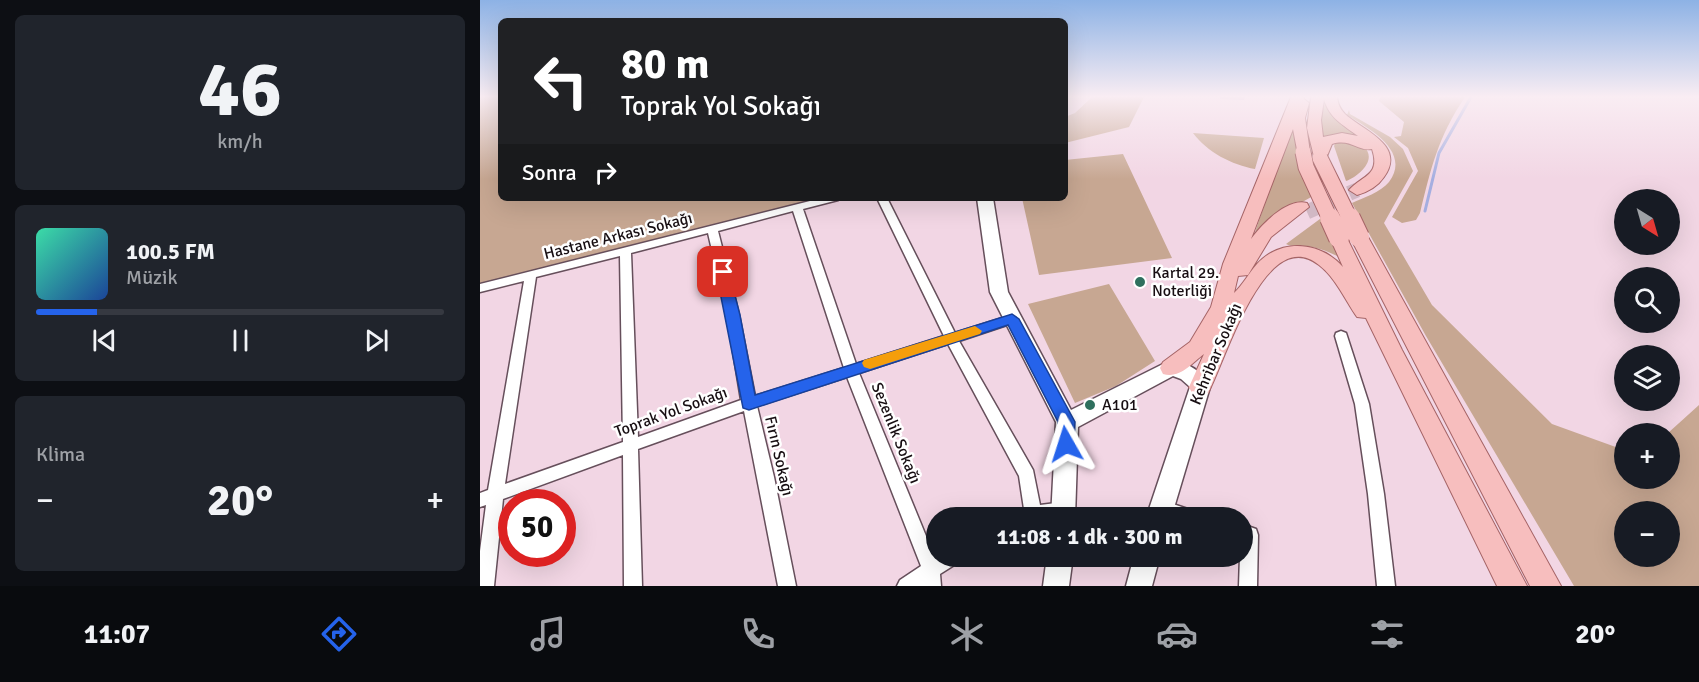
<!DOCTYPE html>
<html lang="tr">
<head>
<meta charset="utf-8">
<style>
	body { margin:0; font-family:Signika,sans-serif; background:#20242c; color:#f1f3f6; height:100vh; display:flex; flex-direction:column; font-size:22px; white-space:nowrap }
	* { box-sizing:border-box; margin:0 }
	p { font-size:20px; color:#9ea1a6 }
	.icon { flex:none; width:33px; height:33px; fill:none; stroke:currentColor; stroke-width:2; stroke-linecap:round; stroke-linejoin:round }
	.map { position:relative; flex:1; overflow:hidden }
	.panel { display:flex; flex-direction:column; gap:15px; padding:15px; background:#0d0f14; width:480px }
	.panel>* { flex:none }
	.top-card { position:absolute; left:18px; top:18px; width:570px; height:183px; border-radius:9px; box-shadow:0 6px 24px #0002; background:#202124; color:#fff; overflow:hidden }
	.needle { width:39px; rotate:143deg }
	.tools { position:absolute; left:1134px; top:189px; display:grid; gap:12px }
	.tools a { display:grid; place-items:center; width:66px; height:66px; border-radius:50%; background:#171b24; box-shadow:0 6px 24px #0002; font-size:30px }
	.speed { position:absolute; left:18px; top:489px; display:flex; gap:12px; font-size:30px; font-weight:700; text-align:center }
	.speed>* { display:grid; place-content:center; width:78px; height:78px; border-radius:50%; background:#171b24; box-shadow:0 6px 24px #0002; line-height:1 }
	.speed .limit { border:9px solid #d22; background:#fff; color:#111 }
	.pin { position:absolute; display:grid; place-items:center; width:51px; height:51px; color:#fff; margin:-26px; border-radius:12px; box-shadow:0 3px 9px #0006 }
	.me { position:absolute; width:66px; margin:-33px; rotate:354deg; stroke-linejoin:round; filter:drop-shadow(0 0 4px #0008) }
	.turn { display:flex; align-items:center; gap:21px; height:126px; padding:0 24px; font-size:27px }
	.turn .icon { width:78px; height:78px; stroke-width:2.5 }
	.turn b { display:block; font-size:42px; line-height:51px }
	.then { display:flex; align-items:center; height:57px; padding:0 24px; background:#0003; gap:12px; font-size:22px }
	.big { font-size:45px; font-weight:800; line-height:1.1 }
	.panel .widget { flex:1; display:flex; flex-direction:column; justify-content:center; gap:9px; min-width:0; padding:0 21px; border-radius:9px; background:#20242c }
	.panel .dial { align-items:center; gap:0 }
	.dial b { font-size:78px; line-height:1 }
	.song { display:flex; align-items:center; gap:18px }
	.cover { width:72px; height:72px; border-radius:9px; background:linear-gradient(135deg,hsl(160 70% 55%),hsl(220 70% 35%)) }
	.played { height:6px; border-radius:3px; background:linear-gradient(90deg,#2563eb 15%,#363941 15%) }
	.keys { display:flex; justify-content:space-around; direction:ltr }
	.heat { display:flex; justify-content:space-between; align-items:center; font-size:33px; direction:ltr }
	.trip { position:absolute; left:446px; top:507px; width:327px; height:60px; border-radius:30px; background:#171b24; box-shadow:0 6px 24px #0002; font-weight:800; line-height:60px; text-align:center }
	.menu { display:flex; height:96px; justify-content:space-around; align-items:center; background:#090b0e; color:#9ea1a6 }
	.menu .icon { width:42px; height:42px }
	.menu .active { color:#2563eb }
	.menu b { font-size:27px; color:#f1f3f6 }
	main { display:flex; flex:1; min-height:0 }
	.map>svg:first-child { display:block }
	.green { fill:#c7a792; fill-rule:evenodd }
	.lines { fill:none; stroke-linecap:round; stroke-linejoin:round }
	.stream { stroke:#a5aee0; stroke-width:3 }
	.primary-tunnel { stroke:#d1b8c4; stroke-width:15; stroke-dasharray:15 8; stroke-linecap:butt }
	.street-casing { stroke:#664f5b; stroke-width:3 }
	.secondary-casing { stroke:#664f5b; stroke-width:3 }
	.primary-casing { stroke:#a56466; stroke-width:2 }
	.street { fill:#fff; fill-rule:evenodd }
	.secondary { fill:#fff; fill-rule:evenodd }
	.primary { fill:#f7bebe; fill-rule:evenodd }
	.primary-bridge-far1-casing { stroke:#a56466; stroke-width:17; stroke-linecap:butt }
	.primary-bridge-casing { stroke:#a56466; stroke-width:22; stroke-linecap:butt }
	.primary-bridge-far1 { stroke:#f7bebe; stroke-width:15 }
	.primary-bridge { stroke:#f7bebe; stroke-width:20 }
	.wall { fill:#af97c1 }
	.route { fill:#2563eb; stroke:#184099; stroke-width:1.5 }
	.slow { fill:#f59e0b }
	.poi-dot { fill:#2f705e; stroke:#fff; stroke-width:2 }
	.labels { text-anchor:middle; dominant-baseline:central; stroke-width:5; stroke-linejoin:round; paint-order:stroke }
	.street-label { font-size:16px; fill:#170e12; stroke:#fff }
	.poi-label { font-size:16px; fill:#170e12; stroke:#fff; text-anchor:start }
</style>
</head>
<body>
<main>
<section class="panel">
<div class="widget dial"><b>46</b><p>km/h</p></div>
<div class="widget">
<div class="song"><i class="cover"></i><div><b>100.5 FM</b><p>Müzik</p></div></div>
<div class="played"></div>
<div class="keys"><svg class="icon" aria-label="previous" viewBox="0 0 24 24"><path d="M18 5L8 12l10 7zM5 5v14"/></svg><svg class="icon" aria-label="pause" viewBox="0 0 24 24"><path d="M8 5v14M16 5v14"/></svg><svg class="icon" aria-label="next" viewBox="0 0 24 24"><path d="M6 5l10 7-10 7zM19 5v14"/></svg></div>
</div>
<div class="widget"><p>Klima</p>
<div class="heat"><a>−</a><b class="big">20°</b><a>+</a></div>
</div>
</section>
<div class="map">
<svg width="1219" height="586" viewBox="0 0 1219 586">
	<rect width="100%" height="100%" fill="#f2d6e4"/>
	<path class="green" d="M 0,97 L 21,97 L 21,198 L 344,198 L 0,285 Z
		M 612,97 L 664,97 L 649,127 L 585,143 L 585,117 L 595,113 Z
		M 900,97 L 985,97 C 958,137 951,168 940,213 L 936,220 L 922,223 L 912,217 L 938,171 L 928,148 L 914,137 L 921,136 L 924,122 L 899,101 Z
		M 845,102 L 852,113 L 888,138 L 856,134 L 842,137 L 842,112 Z
		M 869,110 L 870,114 L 910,137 L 923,149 L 933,171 L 904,223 L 952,305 L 1072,424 L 1144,450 L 1144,478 L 1190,478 L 1188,433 L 1219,405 L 1219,586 L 1094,586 L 946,336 L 872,203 C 883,198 901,192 909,182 C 932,151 888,128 867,115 ZM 1144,512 L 1190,512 L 1190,556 L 1144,556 Z
		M 812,125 L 833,196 L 792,219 L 775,232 Z
		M 713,133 L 784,138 L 775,169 C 752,165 727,152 713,133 Z
		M 860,140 C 867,142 878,142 883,146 C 899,159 878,177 866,181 L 854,146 L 856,142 Z
		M 643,154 L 692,258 L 559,275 L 542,198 L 585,198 L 585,160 Z
		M 844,216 L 861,258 C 850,252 837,247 825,246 C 817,245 812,247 806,244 Z
		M 629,284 L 675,361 L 636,386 L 595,403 L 548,304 Z"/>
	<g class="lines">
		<path class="stream" d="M 945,211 L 959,153 L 991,97"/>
		<path class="primary-tunnel" d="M 827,212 L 877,190"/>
		<g class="street-casing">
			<path id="street" d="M 342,198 L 359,198 L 358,200 L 323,209 L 376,364 L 464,336 L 397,198 L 407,198 L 475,333 L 532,315 L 536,316 L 538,319 L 536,322 L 479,341 L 553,470 L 560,505 L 584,502 L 590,504 L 592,509 L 590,514 L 575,518 L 536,518 L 538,513 L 544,509 L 539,476 L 468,344 L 379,373 L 455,558 L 481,556 L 479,562 L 460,574 L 461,586 L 417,586 L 420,580 L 441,566 L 367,377 L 277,406 L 294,477 L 316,586 L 298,586 L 264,411 L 158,449 L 162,586 L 144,586 L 143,455 L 23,499 L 14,586 L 0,586 L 0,551 L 6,505 L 0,507 L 0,493 L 8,490 L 44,281 L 0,292 L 0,284 ZM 313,211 L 364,368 L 275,396 L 259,315 L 238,231 ZM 228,233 L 247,315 L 261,400 L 158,437 L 151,253 ZM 140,256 L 143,442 L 25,484 L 56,277 Z
				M 861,331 L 866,333 L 867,336 L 889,404 L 904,494 L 915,586 L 897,586 L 888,494 L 875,404 L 855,336 L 856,333 Z
				M 681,500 L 720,513 L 722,518 L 690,518 L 675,512 L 673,507 L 675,502 Z
				M 762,524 L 776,529 L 778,535 L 777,586 L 759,586 L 760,556 L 762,556 Z"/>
		</g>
		<g class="secondary-casing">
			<path id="secondary" d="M 497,198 L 513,198 L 528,292 L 591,410 L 691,360 C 710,364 721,370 730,387 L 691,518 L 666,518 L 710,387 L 701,379 L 693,376 L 598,427 L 595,518 L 571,518 L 576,422 L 510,292 Z
				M 567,556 L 593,556 L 589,586 L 563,586 Z
				M 654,556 L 680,556 L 672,586 L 646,586 Z"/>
		</g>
		<g class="primary-casing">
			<path id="primary" d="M 811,97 L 824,97 L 824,99 L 829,103 L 825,118 L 830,152 L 823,156 L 818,155 L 813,129 L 771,239 C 782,224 807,198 827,203 L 829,207 L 791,237 L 768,275 L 758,276 L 754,293 C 762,286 769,273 777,264 C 801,238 840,241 863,267 L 850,238 L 853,234 L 865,234 L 922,350 L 1047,586 L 1017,586 L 886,318 L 877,317 C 865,300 856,278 839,265 C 785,222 745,362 728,393 L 720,396 L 712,393 L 709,387 L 724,354 C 712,363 700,379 683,374 L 680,368 L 683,362 L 710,342 L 731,307 L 743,264 Z
				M 831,97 L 857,97 C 858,104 860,109 865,114 C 882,130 927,145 904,177 C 898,186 888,192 877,195 L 869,190 C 882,175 901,176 892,149 C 878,152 871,138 852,144 L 845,161 L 835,161 L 827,128 ZM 844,99 C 849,118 863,125 878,136 L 862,133 L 843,137 L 841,120 Z
				M 879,232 L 885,233 L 888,237 L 1081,586 L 1050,586 L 870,237 L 873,233 Z"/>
		</g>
		<use href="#street" class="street"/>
		<use href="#secondary" class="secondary"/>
		<use href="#primary" class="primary"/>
		<g class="primary-bridge-far1-casing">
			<path id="primary-bridge-far1" d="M 823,152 L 826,167 L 850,219
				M 840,158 L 870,219"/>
		</g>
		<g class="primary-bridge-casing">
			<path id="primary-bridge" d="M 850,218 L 859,238
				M 870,218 L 879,237"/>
		</g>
		<use href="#primary-bridge-far1" class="primary-bridge-far1"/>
		<use href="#primary-bridge" class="primary-bridge"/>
	</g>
	<path class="wall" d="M 740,97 L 765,97 L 764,100 L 740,99 Z"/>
	<linearGradient id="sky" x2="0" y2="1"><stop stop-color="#8db2e5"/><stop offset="0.54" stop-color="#f9edf3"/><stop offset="1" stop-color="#f9edf3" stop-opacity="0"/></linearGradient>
	<rect width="1219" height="179" fill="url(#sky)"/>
	<path class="route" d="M 243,268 L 249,272 L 260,315 L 275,395 L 532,314 L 539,319 L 595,422 L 594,444 L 592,449 L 586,451 L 580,449 L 577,444 L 578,422 L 528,325 L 269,410 L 263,408 L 236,272 Z"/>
	<path class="slow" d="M 495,326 L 502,331 L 500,334 L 390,369 L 384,367 L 382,363 L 384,360 Z"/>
	<g class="poi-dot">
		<circle cx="660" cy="282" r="6"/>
		<circle cx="610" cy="405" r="6"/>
	</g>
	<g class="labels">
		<g class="street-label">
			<text transform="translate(138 236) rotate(-14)">Hastane Arkası Sokağı</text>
			<text transform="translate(736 354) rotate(-67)">Kehribar Sokağı</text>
			<text transform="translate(191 412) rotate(-20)">Toprak Yol Sokağı</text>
			<text transform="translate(416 433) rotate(68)">Sezenlik Sokağı</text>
			<text transform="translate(299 456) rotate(77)">Fırın Sokağı</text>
		</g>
		<g class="poi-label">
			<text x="672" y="273">Kartal 29.<tspan x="672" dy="18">Noterliği</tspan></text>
			<text x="622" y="405">A101</text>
		</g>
	</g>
</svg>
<div class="tools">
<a><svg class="needle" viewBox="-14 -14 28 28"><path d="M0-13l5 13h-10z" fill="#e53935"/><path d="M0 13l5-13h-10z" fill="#9ea1a6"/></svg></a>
<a><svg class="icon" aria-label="search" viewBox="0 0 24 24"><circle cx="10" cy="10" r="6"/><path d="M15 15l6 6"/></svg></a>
<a><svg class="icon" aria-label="layers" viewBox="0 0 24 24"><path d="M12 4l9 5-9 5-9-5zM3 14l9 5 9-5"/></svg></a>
<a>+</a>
<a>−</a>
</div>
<div class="speed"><div class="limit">50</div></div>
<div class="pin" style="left:243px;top:272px;background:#d93025"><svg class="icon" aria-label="arrive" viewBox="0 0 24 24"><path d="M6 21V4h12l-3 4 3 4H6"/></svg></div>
<svg class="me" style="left:586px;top:444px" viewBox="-20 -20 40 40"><path d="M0-17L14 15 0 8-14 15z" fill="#2563eb" stroke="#fff" stroke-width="4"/></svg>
<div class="trip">11:08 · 1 dk · 300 m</div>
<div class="top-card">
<div class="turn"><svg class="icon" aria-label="left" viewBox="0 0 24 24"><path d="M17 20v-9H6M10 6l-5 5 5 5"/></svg><div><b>80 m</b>Toprak Yol Sokağı</div></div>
<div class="then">Sonra<svg class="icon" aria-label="right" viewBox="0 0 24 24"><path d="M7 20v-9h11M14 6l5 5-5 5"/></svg></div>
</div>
</div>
</main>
<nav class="menu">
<b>11:07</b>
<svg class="icon active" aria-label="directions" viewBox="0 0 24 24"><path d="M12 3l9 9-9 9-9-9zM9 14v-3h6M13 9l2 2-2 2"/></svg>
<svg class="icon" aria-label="music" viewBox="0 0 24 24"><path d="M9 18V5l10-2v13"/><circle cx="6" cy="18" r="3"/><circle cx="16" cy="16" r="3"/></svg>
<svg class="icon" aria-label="phone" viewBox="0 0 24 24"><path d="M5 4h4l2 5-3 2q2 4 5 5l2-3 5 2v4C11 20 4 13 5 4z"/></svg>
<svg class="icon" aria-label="climate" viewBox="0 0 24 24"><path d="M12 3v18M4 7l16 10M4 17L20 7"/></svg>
<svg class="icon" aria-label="car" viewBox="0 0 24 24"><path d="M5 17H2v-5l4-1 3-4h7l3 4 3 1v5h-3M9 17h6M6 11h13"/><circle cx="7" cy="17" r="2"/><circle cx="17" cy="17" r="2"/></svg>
<svg class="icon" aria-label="filters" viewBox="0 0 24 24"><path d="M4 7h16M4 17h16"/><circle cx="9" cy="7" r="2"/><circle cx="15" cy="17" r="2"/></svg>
<b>20°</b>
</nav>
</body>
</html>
